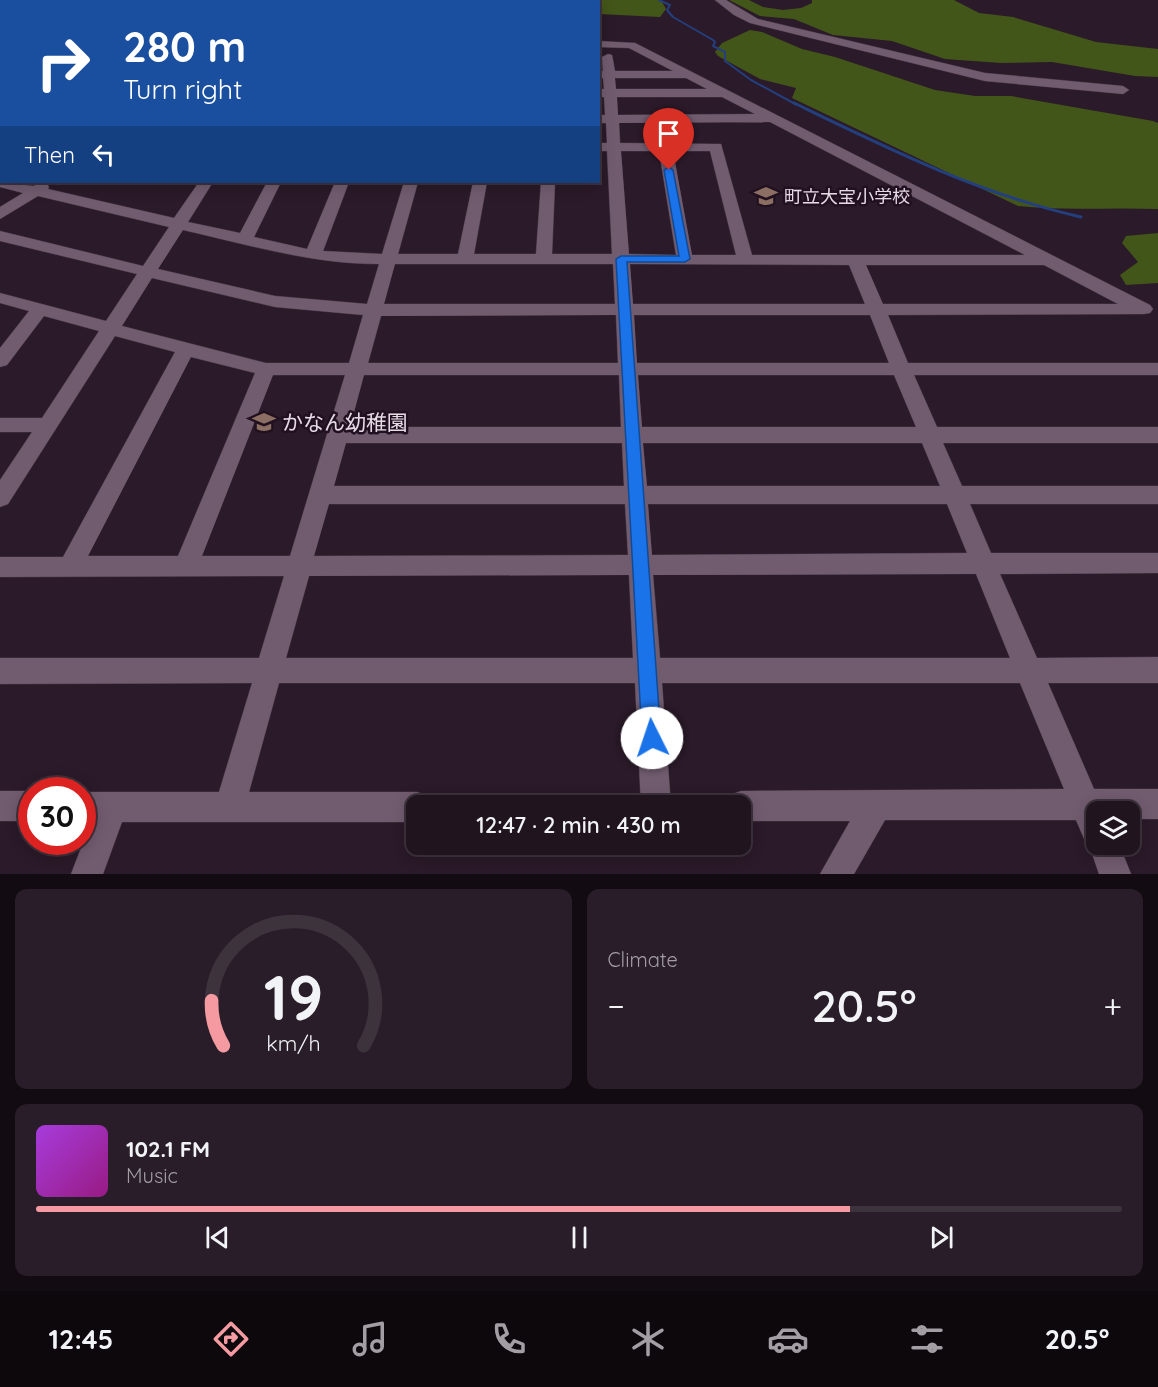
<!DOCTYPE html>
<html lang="en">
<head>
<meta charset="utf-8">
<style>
	body { margin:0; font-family:Quicksand,"Noto Sans JP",sans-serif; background:#281d28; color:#f1f3f6; height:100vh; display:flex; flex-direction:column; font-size:22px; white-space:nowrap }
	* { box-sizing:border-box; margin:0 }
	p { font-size:20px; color:#a29ea4 }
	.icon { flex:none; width:33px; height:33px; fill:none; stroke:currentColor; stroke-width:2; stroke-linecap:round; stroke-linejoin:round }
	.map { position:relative; height:874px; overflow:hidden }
	.panel { display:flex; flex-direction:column; gap:15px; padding:15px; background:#120b11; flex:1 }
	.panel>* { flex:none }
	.guide { position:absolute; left:0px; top:0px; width:600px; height:183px; box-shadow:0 3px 15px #0003,0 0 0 2px #3d333d; background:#1a4fa0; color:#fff; overflow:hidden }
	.fabs { position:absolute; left:1086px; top:801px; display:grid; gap:12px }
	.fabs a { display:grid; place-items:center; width:54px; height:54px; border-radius:12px; background:#20141f; box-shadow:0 3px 15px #0003,0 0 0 2px #3d333d; font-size:30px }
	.speed { position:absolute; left:18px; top:777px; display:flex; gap:12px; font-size:30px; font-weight:700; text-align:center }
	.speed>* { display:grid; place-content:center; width:78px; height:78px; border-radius:50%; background:#20141f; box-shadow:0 3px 15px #0003,0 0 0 2px #3d333d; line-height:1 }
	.speed .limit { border:9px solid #d22; background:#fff; color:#111 }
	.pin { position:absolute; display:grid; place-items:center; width:51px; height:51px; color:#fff; margin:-62px -26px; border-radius:50% 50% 50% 0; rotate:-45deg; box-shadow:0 0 6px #0007 }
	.pin .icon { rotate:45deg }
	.me { position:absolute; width:66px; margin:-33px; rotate:356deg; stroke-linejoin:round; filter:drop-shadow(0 0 4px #0008) }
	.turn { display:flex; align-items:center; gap:21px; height:126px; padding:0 24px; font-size:27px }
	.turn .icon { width:78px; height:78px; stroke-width:2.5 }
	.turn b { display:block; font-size:42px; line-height:51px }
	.then { display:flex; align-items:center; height:57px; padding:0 24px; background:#0003; gap:12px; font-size:22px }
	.big { font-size:45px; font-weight:600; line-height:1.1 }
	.panel .card { flex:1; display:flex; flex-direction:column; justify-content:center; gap:9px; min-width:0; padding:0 21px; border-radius:12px; background:#281d28 }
	.panel .dial { align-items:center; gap:0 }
	.dial svg { height:156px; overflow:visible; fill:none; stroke:#3d333d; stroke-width:7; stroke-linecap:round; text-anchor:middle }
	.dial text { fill:#f1f3f6; stroke:none }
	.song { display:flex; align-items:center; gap:18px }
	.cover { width:72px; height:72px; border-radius:9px; background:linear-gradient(135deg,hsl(280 70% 55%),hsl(310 70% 35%)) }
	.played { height:6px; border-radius:3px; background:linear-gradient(90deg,#f49aa0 75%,#3d333d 75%) }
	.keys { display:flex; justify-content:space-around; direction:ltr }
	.heat { display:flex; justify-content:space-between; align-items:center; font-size:33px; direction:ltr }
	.panel .tiles { flex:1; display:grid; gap:15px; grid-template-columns:1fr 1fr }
	.card:last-child { grid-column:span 2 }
	.trip { position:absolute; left:406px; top:795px; width:345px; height:60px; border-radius:12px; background:#20141f; box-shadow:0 3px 15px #0003,0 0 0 2px #3d333d; font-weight:600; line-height:60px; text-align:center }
	.menu { display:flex; height:96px; justify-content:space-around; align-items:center; background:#0d080c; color:#a29ea4 }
	.menu .icon { width:42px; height:42px }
	.menu .current { color:#f49aa0 }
	.menu b { font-size:27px; color:#f1f3f6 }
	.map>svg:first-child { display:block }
	.forest { fill:#435619 }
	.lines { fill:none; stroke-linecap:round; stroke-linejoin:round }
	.stream-far1 { stroke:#243f7e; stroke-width:2 }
	.stream { stroke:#243f7e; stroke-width:3 }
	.minor-casing { stroke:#463845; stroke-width:1 }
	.minor { fill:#715c6f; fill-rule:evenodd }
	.route { fill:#1a73e8; stroke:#114b97; stroke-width:1.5 }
	.labels { text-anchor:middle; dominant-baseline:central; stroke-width:5; stroke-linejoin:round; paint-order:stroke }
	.far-poi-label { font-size:18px; fill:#e6dae5; stroke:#211120; text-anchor:start }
	.poi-label { font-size:21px; fill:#e6dae5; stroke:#211120; text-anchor:start }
</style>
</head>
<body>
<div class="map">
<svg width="1158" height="874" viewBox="0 0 1158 874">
	<rect width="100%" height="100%" fill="#2b1a29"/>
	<path class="forest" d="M 74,0 L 396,0 L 70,1 Z
		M 551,0 L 661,0 L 666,9 L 660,17 L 599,14 L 598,2 L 550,1 Z
		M 729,0 L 749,0 L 763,7 L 783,10 L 801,8 L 812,3 L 812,0 L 954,0 L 979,13 L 1013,17 L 1096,42 L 1158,49 L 1158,77 L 1135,76 L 1052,62 L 1001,63 L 945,59 L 892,41 L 833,35 L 794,19 L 760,16 Z
		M 750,30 L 762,32 L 802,49 L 835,57 L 935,90 L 975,96 L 1011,96 L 1153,121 L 1158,123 L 1158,209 C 1111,207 1064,211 1018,206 L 792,98 L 796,88 L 760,79 L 718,56 L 715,52 L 722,43 Z
		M 1158,233 L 1158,283 L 1126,285 L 1120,275 L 1138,262 L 1122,243 L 1126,236 Z"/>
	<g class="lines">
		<path class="stream-far1" d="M 659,0 L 670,5 L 667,10 L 673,17 L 713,40 L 715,42 L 713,46 L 725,52 L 725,61 L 751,80 L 797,105"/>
		<path class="stream" d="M 794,103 C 887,148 979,194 1081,217"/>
		<g class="minor-casing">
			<path id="minor" d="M 715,0 L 726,0 L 758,19 L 985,73 L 1123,86 L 1129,90 L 1123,94 L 985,81 L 750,23 L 734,15 Z
				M 0,27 L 2,27 L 2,33 L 0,33 Z
				M 598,41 L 635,43 L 1150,305 L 1153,309 L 1150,313 L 1144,314 L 888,315 L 908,363 L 1158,363 L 1158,375 L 914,375 L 937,427 L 1158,427 L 1158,443 L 943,443 L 962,486 L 1158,486 L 1158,504 L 970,504 L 991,553 L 1158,553 L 1158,573 L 1000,574 L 1037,658 L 1158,657 L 1158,683 L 1048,683 L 1094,789 L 1158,789 L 1158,819 L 1130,819 L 1130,812 L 1096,812 L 1096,844 L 1119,844 L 1131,874 L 1099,874 L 1088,842 L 1085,841 L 1076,820 L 885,820 L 854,874 L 820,874 L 850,821 L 741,821 L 741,806 L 726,806 L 730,795 L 741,791 L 1064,789 L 1020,683 L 662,683 L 671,806 L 641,806 L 635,683 L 279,683 L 249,792 L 417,792 L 428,796 L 432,806 L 417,806 L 417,822 L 122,822 L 103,874 L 71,874 L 91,822 L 82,822 L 82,792 L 219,792 L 252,683 L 0,684 L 0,658 L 259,658 L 284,576 L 0,577 L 0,557 L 63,557 L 175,352 L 115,336 L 8,504 L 0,507 L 0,480 L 32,432 L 0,432 L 0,418 L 42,418 L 99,331 L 44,316 L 7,365 L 0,367 L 0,348 L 29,311 L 0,303 L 0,293 L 106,321 L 137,274 L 0,241 L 0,231 L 143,266 L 169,227 L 38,196 L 0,219 L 0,207 L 23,193 L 0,187 L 0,179 L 2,182 L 33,186 L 42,183 L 47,184 L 49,187 L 48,189 L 174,218 L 199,182 L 213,182 L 188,222 L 240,233 L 267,182 L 281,182 L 254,237 L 307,249 L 335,182 L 349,182 L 323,251 L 382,254 L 404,182 L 418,182 L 398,254 L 458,254 L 473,182 L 487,182 L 474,254 L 536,254 L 541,182 L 555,182 L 552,254 L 612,254 L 607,151 L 598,151 L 598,143 L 607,143 L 606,123 L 598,123 L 598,115 L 605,115 L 604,97 L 598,97 L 598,89 L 604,89 L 603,78 L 598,78 L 598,70 L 603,71 L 602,57 L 608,54 L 612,55 L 615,71 L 673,71 L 629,48 L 598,47 ZM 615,78 L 686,78 L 707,89 L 616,89 ZM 617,97 L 722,97 L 755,114 L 618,115 ZM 770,122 L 1025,255 L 752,255 L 721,144 L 620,143 L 619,123 ZM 621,151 L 659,151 L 676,255 L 629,254 ZM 673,151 L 710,151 L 736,255 L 692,255 ZM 183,230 C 249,245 311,264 379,264 L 367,304 L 275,296 L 158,269 ZM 395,264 L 613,264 L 615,304 L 384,304 ZM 630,264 L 849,265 L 865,304 L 633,304 ZM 866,265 L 1044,265 L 1118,304 L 883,304 ZM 152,278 L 275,307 L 363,315 L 349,363 L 266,363 L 122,326 ZM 616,315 L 618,363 L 368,363 L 381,316 ZM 634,315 L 870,315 L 889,363 L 637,363 ZM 191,357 L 255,373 L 178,556 L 88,556 ZM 273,375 L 345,375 L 290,556 L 202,556 ZM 364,375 L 619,375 L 621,427 L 350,427 ZM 638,375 L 894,375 L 916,427 L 642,427 ZM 346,443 L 622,443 L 624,486 L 334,486 ZM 643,443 L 922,443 L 940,486 L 647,486 ZM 329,504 L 625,504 L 628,555 L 314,556 ZM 648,504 L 947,504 L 967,553 L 652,555 ZM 976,574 L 1010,658 L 660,658 L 653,575 ZM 629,575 L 633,658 L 286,658 L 309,576 Z
				M 0,65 L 2,65 L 0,74 Z
				M 0,115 L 2,115 L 2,123 L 0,123 Z
				M 0,154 L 2,154 L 0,163 Z
				M 0,791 L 32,791 L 32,821 L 0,821 Z"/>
		</g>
		<use href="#minor" class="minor"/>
	</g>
	<path class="route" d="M 669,167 L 673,170 L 690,259 L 685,262 L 627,262 L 661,738 L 658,744 L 652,747 L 645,744 L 642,738 L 616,259 L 621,256 L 679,256 L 664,170 Z"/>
	<defs>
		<g id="school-bare" transform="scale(1.8)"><path d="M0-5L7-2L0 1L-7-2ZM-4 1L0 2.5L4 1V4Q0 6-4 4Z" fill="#8d6e63" stroke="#211120" stroke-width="2.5" paint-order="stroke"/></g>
	</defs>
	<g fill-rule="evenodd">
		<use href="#school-bare" x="766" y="196"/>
		<use href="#school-bare" x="264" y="422"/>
	</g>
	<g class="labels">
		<g class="far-poi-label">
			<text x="784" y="196">町立大宝小学校</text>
		</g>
		<g class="poi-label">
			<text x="282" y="422">かなん幼稚園</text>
		</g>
	</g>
</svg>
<div class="fabs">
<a><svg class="icon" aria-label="layers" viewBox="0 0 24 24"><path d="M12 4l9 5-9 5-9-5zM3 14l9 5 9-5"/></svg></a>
</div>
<div class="speed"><div class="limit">30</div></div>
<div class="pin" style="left:669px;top:170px;background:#d93025"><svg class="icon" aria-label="arrive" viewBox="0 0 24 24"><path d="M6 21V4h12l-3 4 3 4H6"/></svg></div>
<svg class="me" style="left:652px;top:738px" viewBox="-20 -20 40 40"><circle r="19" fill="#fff"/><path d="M0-13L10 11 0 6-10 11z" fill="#1a73e8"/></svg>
<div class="trip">12:47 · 2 min · 430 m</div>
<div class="guide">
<div class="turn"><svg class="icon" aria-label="right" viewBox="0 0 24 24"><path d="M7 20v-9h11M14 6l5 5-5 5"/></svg><div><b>280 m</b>Turn right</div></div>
<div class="then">Then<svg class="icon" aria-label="left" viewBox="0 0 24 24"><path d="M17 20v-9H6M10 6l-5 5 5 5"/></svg></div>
</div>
</div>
<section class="panel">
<div class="tiles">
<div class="card dial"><svg viewBox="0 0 100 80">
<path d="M14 69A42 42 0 1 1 86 69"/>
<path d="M14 69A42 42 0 0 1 8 46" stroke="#f49aa0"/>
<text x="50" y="56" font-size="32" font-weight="700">19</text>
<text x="50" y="72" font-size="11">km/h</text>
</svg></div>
<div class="card"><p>Climate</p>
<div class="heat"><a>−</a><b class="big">20.5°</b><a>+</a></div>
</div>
<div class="card">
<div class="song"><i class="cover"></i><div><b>102.1 FM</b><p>Music</p></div></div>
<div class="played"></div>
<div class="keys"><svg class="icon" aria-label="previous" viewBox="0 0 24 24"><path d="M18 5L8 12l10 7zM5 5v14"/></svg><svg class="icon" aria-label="pause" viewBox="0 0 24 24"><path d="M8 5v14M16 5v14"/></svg><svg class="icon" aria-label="next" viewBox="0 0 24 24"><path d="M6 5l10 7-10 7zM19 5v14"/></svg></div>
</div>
</div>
</section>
<nav class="menu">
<b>12:45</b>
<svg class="icon current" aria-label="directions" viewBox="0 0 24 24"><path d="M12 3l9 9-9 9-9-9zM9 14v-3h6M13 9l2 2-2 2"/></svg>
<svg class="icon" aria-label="music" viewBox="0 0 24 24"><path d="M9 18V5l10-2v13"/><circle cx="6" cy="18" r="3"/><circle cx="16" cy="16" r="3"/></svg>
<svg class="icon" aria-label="phone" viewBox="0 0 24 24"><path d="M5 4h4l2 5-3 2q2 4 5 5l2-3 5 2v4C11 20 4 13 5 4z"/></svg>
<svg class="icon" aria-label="climate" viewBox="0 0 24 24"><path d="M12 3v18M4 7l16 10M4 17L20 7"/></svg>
<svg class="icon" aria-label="car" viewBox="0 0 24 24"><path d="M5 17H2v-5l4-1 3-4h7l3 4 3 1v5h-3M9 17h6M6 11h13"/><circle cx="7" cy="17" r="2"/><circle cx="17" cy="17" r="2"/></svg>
<svg class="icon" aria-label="filters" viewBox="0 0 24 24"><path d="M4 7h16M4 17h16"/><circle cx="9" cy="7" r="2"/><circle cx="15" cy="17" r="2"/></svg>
<b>20.5°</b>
</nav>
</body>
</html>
